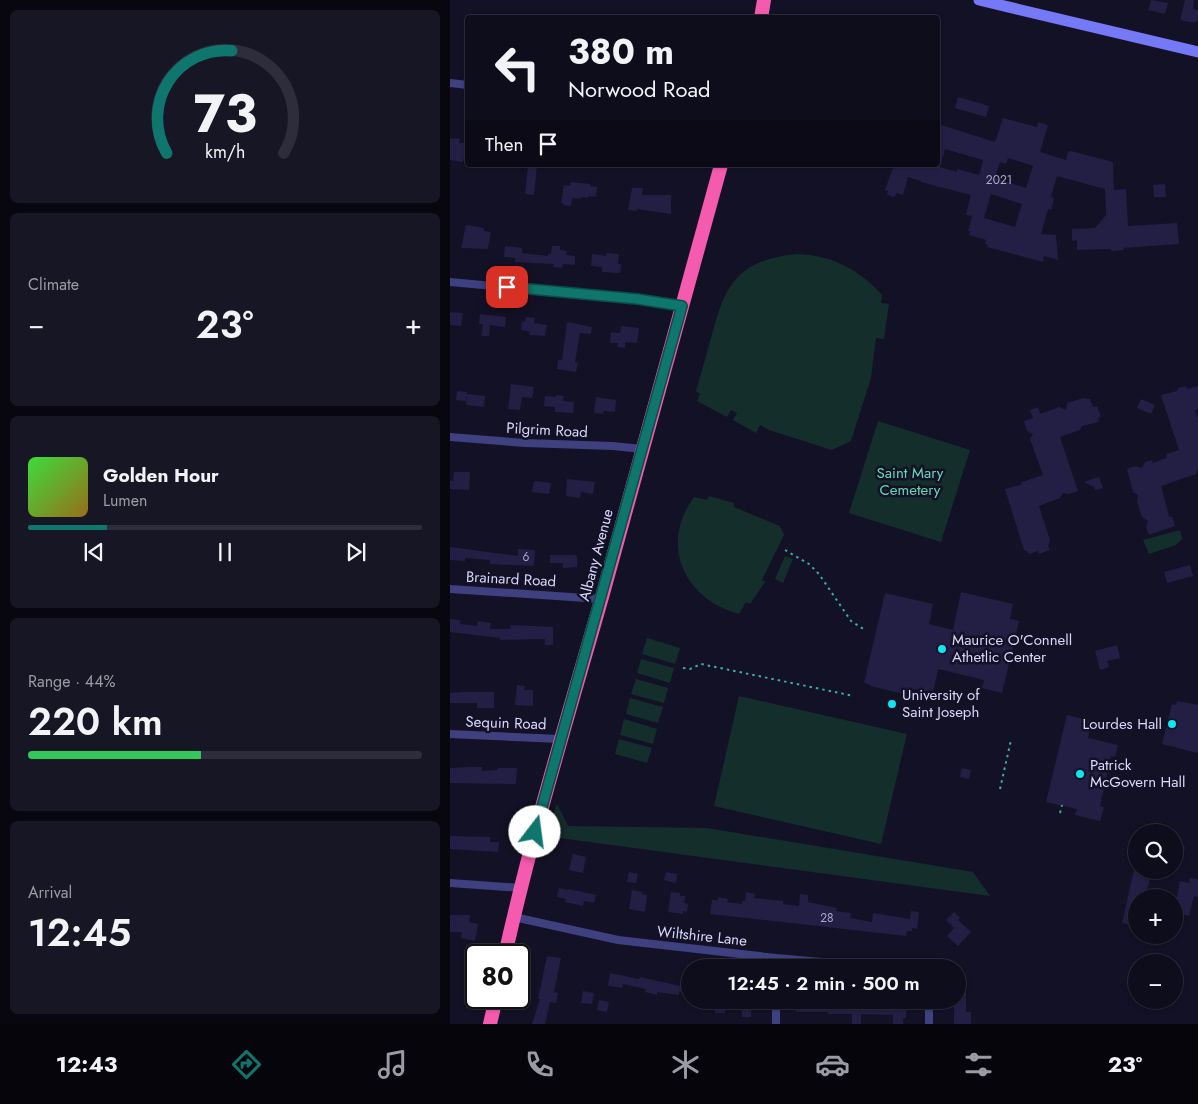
<!DOCTYPE html>
<html lang="en">
<head>
<meta charset="utf-8">
<style>
	body { margin:0; font-family:Jost,sans-serif; background:#171625; color:#f1f3f6; height:100vh; display:flex; flex-direction:column; font-size:19px; white-space:nowrap }
	* { box-sizing:border-box; margin:0 }
	p { font-size:16px; color:#9b9ca3 }
	.icon { flex:none; width:28px; height:28px; fill:none; stroke:currentColor; stroke-width:2; stroke-linecap:round; stroke-linejoin:round }
	.map { position:relative; flex:1; overflow:hidden }
	.details { display:flex; flex-direction:column; gap:10px; padding:10px; background:#08070f; width:450px }
	.details>* { flex:none }
	.banner { position:absolute; left:15px; top:15px; width:475px; height:152px; border-radius:5px; box-shadow:0 1px 4px #0004,0 0 0 1px #2e2d3b; background:#0e0d1c; color:#f1f3f6; overflow:hidden }
	.buttons { position:absolute; left:678px; top:824px; display:grid; gap:10px }
	.buttons a { display:grid; place-items:center; width:55px; height:55px; border-radius:50%; background:#0e0d1c; box-shadow:0 1px 4px #0004,0 0 0 1px #2e2d3b; font-size:25px }
	.speed { position:absolute; left:15px; top:944px; display:flex; gap:10px; font-size:25px; font-weight:700; text-align:center }
	.speed>* { display:grid; place-content:center; width:65px; height:65px; border-radius:50%; background:#0e0d1c; box-shadow:0 1px 4px #0004,0 0 0 1px #2e2d3b; line-height:1 }
	.speed .limit { border:2px solid #111; border-radius:8px; background:#fff; color:#111 }
	.pin { position:absolute; display:grid; place-items:center; width:42px; height:42px; color:#fff; margin:-21px; border-radius:10px; box-shadow:0 2px 8px #0006 }
	.me { position:absolute; width:55px; margin:-28px; rotate:15deg; stroke-linejoin:round; filter:drop-shadow(0 0 4px #0008) }
	.turn { display:flex; align-items:center; gap:18px; height:105px; padding:0 20px; font-size:22px }
	.turn .icon { width:65px; height:65px; stroke-width:2.5 }
	.turn b { display:block; font-size:35px; line-height:42px }
	.then { display:flex; align-items:center; height:48px; padding:0 20px; background:#0003; gap:10px; font-size:19px }
	.big { font-size:38px; font-weight:600; line-height:1.1 }
	.details .widget { flex:1; display:flex; flex-direction:column; justify-content:center; gap:8px; min-width:0; padding:0 18px; border-radius:8px; background:#171625 }
	.details .dial { align-items:center; gap:0 }
	.dial svg { height:130px; overflow:visible; fill:none; stroke:#2e2d3b; stroke-width:7; stroke-linecap:round; text-anchor:middle }
	.dial text { fill:#f1f3f6; stroke:none }
	.song { display:flex; align-items:center; gap:15px }
	.cover { width:60px; height:60px; border-radius:8px; background:linear-gradient(135deg,hsl(120 70% 55%),hsl(40 70% 35%)) }
	.played { height:5px; border-radius:2px; background:linear-gradient(90deg,#0f766e 20%,#2e2d3b 20%) }
	.keys { display:flex; justify-content:space-around; direction:ltr }
	.heat { display:flex; justify-content:space-between; align-items:center; font-size:28px; direction:ltr }
	.charge { height:8px; border-radius:4px; background:linear-gradient(90deg,#34c759 44%,#2e2d3b 0) }
	.trip { position:absolute; left:231px; top:959px; width:285px; height:50px; border-radius:25px; background:#0e0d1c; box-shadow:0 1px 4px #0004,0 0 0 1px #2e2d3b; font-weight:600; line-height:50px; text-align:center }
	.menu { display:flex; height:80px; justify-content:space-around; align-items:center; background:#06050b; color:#9b9ca3 }
	.menu .icon { width:35px; height:35px }
	.menu .selected { color:#0f766e }
	.menu b { font-size:22px; color:#f1f3f6 }
	main { display:flex; flex:1; min-height:0 }
	.map>svg:first-child { display:block }
	.green { fill:#142e2c }
	.building { fill:#231e44; fill-rule:evenodd }
	.lines { fill:none; stroke-linecap:round; stroke-linejoin:round }
	.path { stroke:#38afa1; stroke-width:2; stroke-dasharray:2.5 4; stroke-linecap:butt }
	.street { stroke:#3f4080; stroke-width:8 }
	.secondary { stroke:#7579f6; stroke-width:11 }
	.highway { stroke:#f45aad; stroke-width:14 }
	.route-casing { stroke:#0a4d48; stroke-width:12 }
	.route { stroke:#0f766e; stroke-width:9 }
	.poi-dot { fill:#10e6ef; stroke:#131125; stroke-width:2 }
	.labels { text-anchor:middle; dominant-baseline:central; stroke-width:5; stroke-linejoin:round; paint-order:stroke }
	.number-label { font-size:12px; fill:#aca9ce }
	.street-label { font-size:15px; fill:#d9d7fc; stroke:#131125 }
	.park-label { font-size:15px; fill:#67d8b5; stroke:#131125 }
	.poi-label { font-size:15px; fill:#d9d7fc; stroke:#131125; text-anchor:start }
</style>
</head>
<body>
<main>
<section class="details">
<div class="widget dial"><svg viewBox="0 0 100 80">
<path d="M14 69A42 42 0 1 1 86 69"/>
<path d="M14 69A42 42 0 0 1 54 6" stroke="#0f766e"/>
<text x="50" y="56" font-size="32" font-weight="700">73</text>
<text x="50" y="72" font-size="11">km/h</text>
</svg></div>
<div class="widget"><p>Climate</p>
<div class="heat"><a>−</a><b class="big">23°</b><a>+</a></div>
</div>
<div class="widget">
<div class="song"><i class="cover"></i><div><b>Golden Hour</b><p>Lumen</p></div></div>
<div class="played"></div>
<div class="keys"><svg class="icon" aria-label="previous" viewBox="0 0 24 24"><path d="M18 5L8 12l10 7zM5 5v14"/></svg><svg class="icon" aria-label="pause" viewBox="0 0 24 24"><path d="M8 5v14M16 5v14"/></svg><svg class="icon" aria-label="next" viewBox="0 0 24 24"><path d="M6 5l10 7-10 7zM19 5v14"/></svg></div>
</div>
<div class="widget"><p>Range · 44%</p><b class="big">220 km</b><div class="charge"></div></div>
<div class="widget"><p>Arrival</p><b class="big">12:45</b></div>
</section>
<div class="map">
<svg width="748" height="1024" viewBox="0 0 748 1024">
	<rect width="100%" height="100%" fill="#131125"/>
	<path class="green" d="M 346,254 C 381,255 409,269 432,295 L 431,303 L 439,304 L 434,339 L 426,338 L 421,378 L 401,441 L 382,450 L 319,430 L 310,425 L 306,433 L 283,420 L 287,413 L 281,410 L 277,417 L 247,401 L 250,394 L 246,391 C 252,371 257,351 263,331 C 276,281 291,260 346,254 Z
		M 428,421 L 520,450 L 491,542 L 399,513 Z
		M 259,496 L 284,503 L 284,507 L 330,526 L 334,535 L 312,580 L 315,582 L 300,604 L 296,602 L 289,614 C 234,599 209,545 244,497 L 257,500 Z
		M 730,530 L 732,539 L 726,545 L 699,554 L 693,540 Z
		M 335,556 L 343,559 L 333,583 L 325,579 Z
		M 197,638 L 230,648 L 225,664 L 192,654 Z
		M 191,659 L 224,668 L 220,683 L 187,673 Z
		M 186,679 L 218,688 L 214,703 L 181,694 Z
		M 289,696 L 457,734 L 431,844 L 264,806 Z
		M 180,698 L 213,707 L 208,723 L 176,714 Z
		M 174,719 L 207,729 L 203,744 L 170,735 Z
		M 169,739 L 202,748 L 197,763 L 165,754 Z
		M 107,804 L 118,826 L 257,828 L 523,872 L 540,896 L 95,836 Z"/>
	<path class="building" d="M 701,0 L 718,3 L 715,14 L 698,10 Z
		M 735,0 L 744,0 L 743,9 L 748,10 L 748,21 L 746,21 L 745,23 L 730,20 Z
		M 508,97 L 539,106 L 536,117 L 505,108 Z
		M 553,118 L 587,127 L 588,122 L 598,125 L 590,152 L 616,160 L 618,152 L 621,151 L 663,162 L 664,190 L 676,189 L 678,226 L 727,223 L 729,244 L 673,248 L 674,250 L 661,251 L 661,249 L 627,250 L 627,240 L 622,241 L 622,229 L 645,228 L 656,215 L 655,189 L 607,176 L 601,197 L 604,198 L 601,210 L 598,209 L 591,234 L 606,235 L 608,260 L 594,256 L 593,262 L 537,247 L 538,245 L 535,244 L 536,240 L 519,235 L 520,231 L 518,231 L 522,216 L 516,215 L 521,195 L 471,182 L 471,181 L 458,177 L 453,195 L 446,193 L 445,197 L 437,195 L 438,191 L 435,190 L 444,165 L 462,165 L 469,167 L 470,165 L 488,165 L 488,124 L 545,142 ZM 495,149 L 533,160 L 529,175 L 507,169 L 507,172 L 490,167 ZM 558,158 L 583,166 L 576,188 L 545,178 L 550,162 L 556,164 ZM 541,194 L 572,204 L 565,227 L 534,218 Z
		M 0,138 L 10,139 L 9,143 L 17,143 L 13,162 L 0,160 Z
		M 78,165 L 87,165 L 84,195 L 75,194 Z
		M 121,182 L 140,184 L 140,186 L 147,187 L 146,197 L 139,196 L 138,198 L 131,197 L 131,199 L 122,198 L 121,206 L 113,205 L 114,204 L 111,203 L 114,185 L 120,186 Z
		M 715,184 L 716,197 L 704,197 L 703,185 Z
		M 182,188 L 193,188 L 192,195 L 221,195 L 221,214 L 187,209 L 187,211 L 178,210 Z
		M 16,225 L 34,228 L 34,231 L 41,232 L 38,249 L 11,248 Z
		M 55,246 L 72,248 L 72,253 L 98,256 L 98,254 L 101,254 L 102,246 L 110,246 L 110,250 L 117,251 L 116,255 L 125,256 L 125,265 L 113,264 L 112,268 L 103,267 L 104,264 L 65,262 L 65,258 L 54,257 Z
		M 156,253 L 169,254 L 168,264 L 171,264 L 170,273 L 152,272 L 152,267 L 141,266 L 142,254 L 156,256 Z
		M 0,312 L 13,313 L 11,326 L 0,325 Z
		M 30,314 L 56,317 L 55,327 L 40,325 L 39,336 L 31,336 L 33,324 L 29,324 Z
		M 76,317 L 85,318 L 84,323 L 97,325 L 95,336 L 79,335 L 80,332 L 71,330 L 72,321 L 75,322 Z
		M 117,322 L 142,327 L 141,334 L 130,333 L 125,362 L 128,363 L 126,372 L 107,369 L 108,360 L 112,360 Z
		M 171,326 L 189,328 L 187,343 L 175,342 L 175,348 L 167,347 L 168,343 L 160,343 L 161,332 L 170,333 Z
		M 61,384 L 84,387 L 82,398 L 72,397 L 70,410 L 58,409 Z
		M 736,386 L 737,389 L 748,386 L 748,409 L 745,410 L 748,419 L 748,468 L 746,474 L 711,486 L 719,516 L 723,518 L 725,526 L 699,535 L 696,527 L 698,521 L 692,517 L 687,502 L 688,495 L 683,492 L 677,469 L 685,466 L 692,468 L 695,462 L 702,460 L 703,463 L 717,458 L 716,454 L 729,450 L 711,395 L 727,391 L 728,388 Z
		M 7,391 L 17,392 L 16,401 L 6,400 Z
		M 17,394 L 35,396 L 34,407 L 16,405 Z
		M 106,395 L 114,396 L 113,401 L 124,402 L 123,413 L 105,412 L 105,407 L 94,406 L 95,396 L 106,397 Z
		M 146,397 L 166,400 L 165,412 L 154,411 L 153,414 L 144,413 Z
		M 633,398 L 640,399 L 643,407 L 647,406 L 651,417 L 648,418 L 649,422 L 632,426 L 630,430 L 610,437 L 628,491 L 619,494 L 613,493 L 610,498 L 589,506 L 600,540 L 598,546 L 600,550 L 589,554 L 588,551 L 579,554 L 578,552 L 574,550 L 555,489 L 570,485 L 572,482 L 593,475 L 580,439 L 583,434 L 577,431 L 574,421 L 583,418 L 580,410 L 588,407 L 590,414 L 609,407 L 616,410 L 617,403 Z
		M 691,399 L 705,405 L 701,414 L 687,408 Z
		M 4,472 L 20,472 L 19,490 L 0,489 L 0,481 L 3,481 Z
		M 649,477 L 653,488 L 645,490 L 644,487 L 634,482 Z
		M 117,479 L 145,482 L 143,494 L 131,492 L 130,498 L 116,496 Z
		M 84,481 L 101,483 L 99,494 L 82,492 Z
		M 0,547 L 68,556 L 68,549 L 85,550 L 84,566 L 40,564 L 40,560 L 15,558 L 15,561 L 0,560 Z
		M 100,555 L 125,555 L 127,556 L 127,567 L 113,568 L 113,563 L 100,563 Z
		M 740,565 L 743,576 L 717,583 L 714,572 Z
		M 511,592 L 563,604 L 560,619 L 569,621 L 552,693 L 532,688 L 534,680 L 488,669 L 483,693 L 464,689 L 462,696 L 420,686 L 420,685 L 414,683 L 435,593 L 483,604 L 479,624 L 503,630 Z
		M 0,619 L 10,620 L 10,624 L 27,626 L 28,621 L 41,623 L 40,629 L 60,629 L 61,625 L 103,627 L 103,645 L 95,645 L 95,639 L 50,640 L 50,638 L 0,632 Z
		M 667,645 L 670,658 L 657,661 L 659,667 L 650,670 L 645,651 Z
		M 67,685 L 75,686 L 74,690 L 83,690 L 83,706 L 65,705 Z
		M 15,692 L 44,692 L 44,708 L 27,708 L 27,703 L 0,703 L 0,693 Z
		M 727,701 L 748,705 L 748,753 L 712,744 L 722,704 L 726,705 Z
		M 617,715 L 642,721 L 638,738 L 668,745 L 665,757 L 661,756 L 650,806 L 654,807 L 650,821 L 625,815 L 627,809 L 596,802 Z
		M 19,767 L 32,767 L 32,771 L 47,770 L 48,768 L 67,768 L 66,784 L 0,783 L 0,768 Z
		M 512,768 L 521,770 L 519,779 L 510,777 Z
		M 0,836 L 40,837 L 40,842 L 49,842 L 48,852 L 0,849 Z
		M 724,844 L 735,847 L 731,864 L 724,862 Z
		M 123,854 L 136,857 L 133,873 L 119,870 Z
		M 684,870 L 702,870 L 695,898 L 686,898 L 686,927 L 672,923 Z
		M 179,872 L 188,874 L 186,883 L 177,882 Z
		M 216,872 L 227,874 L 226,883 L 214,880 Z
		M 740,878 L 748,879 L 748,897 L 744,896 L 739,916 L 724,912 L 730,881 L 739,883 Z
		M 109,888 L 118,890 L 119,889 L 146,895 L 144,903 L 134,901 L 133,906 L 115,902 L 116,899 L 107,897 Z
		M 182,890 L 192,892 L 192,894 L 197,895 L 195,912 L 179,909 Z
		M 221,892 L 230,893 L 230,896 L 235,896 L 234,903 L 238,904 L 237,912 L 233,911 L 233,914 L 218,912 Z
		M 296,892 L 305,894 L 304,898 L 333,901 L 333,904 L 349,906 L 350,894 L 358,895 L 358,902 L 387,908 L 386,911 L 401,913 L 400,918 L 422,922 L 423,913 L 460,919 L 461,911 L 469,912 L 467,929 L 462,928 L 462,931 L 457,931 L 456,936 L 260,914 L 262,900 L 268,900 L 268,897 L 278,899 L 277,902 L 292,904 L 292,901 L 295,901 Z
		M 504,912 L 510,918 L 508,920 L 521,932 L 508,946 L 497,936 L 504,928 L 496,920 Z
		M 0,915 L 20,915 L 19,922 L 28,924 L 25,941 L 11,938 L 12,932 L 0,932 Z
		M 97,956 L 111,958 L 104,992 L 108,993 L 106,1003 L 100,1002 L 95,1024 L 82,1024 L 90,999 L 88,999 Z
		M 160,973 L 189,979 L 190,977 L 230,986 L 229,995 L 207,992 L 207,995 L 195,992 L 196,989 L 173,984 L 172,988 L 158,986 Z
		M 508,980 L 516,980 L 516,1012 L 521,1012 L 521,1024 L 504,1024 L 504,1000 L 508,1000 Z
		M 231,981 L 240,982 L 240,994 L 229,992 Z
		M 133,991 L 144,993 L 142,1004 L 131,1003 Z
		M 149,1000 L 159,1002 L 157,1012 L 147,1010 Z
		M 265,1000 L 275,1000 L 275,1013 L 265,1013 Z
		M 280,1000 L 310,1000 L 310,1008 L 301,1008 L 301,1017 L 292,1017 L 292,1009 Z
		M 346,1000 L 410,1000 L 410,1002 L 456,1003 L 456,1018 L 453,1018 L 453,1024 L 443,1024 L 443,1015 L 411,1014 L 411,1024 L 402,1024 L 402,1014 L 378,1014 L 378,1012 L 346,1012 Z"/>
	<g class="lines">
		<path class="path" d="M 335,550 L 359,564 L 369,574 L 401,621 L 415,630
			M 233,668 L 240,669 L 251,664 L 404,696
			M 550,789 L 561,740
			M 610,813 L 612,805"/>
		<path class="street" d="M 0,83 L 18,85
			M 0,282 L 172,298 L 232,306
			M 0,437 L 75,443 L 163,446 L 192,449
			M 0,589 L 151,599
			M 0,734 L 110,739
			M 0,883 L 71,888
			M 64,917 L 168,940 L 326,958 L 440,968
			M 326,1000 L 326,1024
			M 479,1000 L 479,1024"/>
		<path class="secondary" d="M 529,0 L 748,52"/>
		<path class="highway" d="M 311,18 L 314,0
			M 55,955 C 82,834 118,716 152,597 C 192,453 231,309 271,165
			M 40,1024 L 46,998"/>
	</g>
	<g class="lines">
		<g class="route-casing">
			<path id="route" d="M 57,287 L 187,299 L 232,306 L 85,832"/>
		</g>
		<use href="#route" class="route"/>
	</g>
	<g class="poi-dot">
		<circle cx="492" cy="649" r="5"/>
		<circle cx="442" cy="704" r="5"/>
		<circle cx="722" cy="724" r="5"/>
		<circle cx="630" cy="774" r="5"/>
	</g>
	<g class="labels">
		<g class="number-label">
			<text x="549" y="180">2021</text>
			<text x="76" y="557">6</text>
			<text x="377" y="918">28</text>
		</g>
		<g class="street-label">
			<text transform="translate(97 430) rotate(3)">Pilgrim Road</text>
			<text transform="translate(146 555) rotate(-75)">Albany Avenue</text>
			<text transform="translate(61 579) rotate(3)">Brainard Road</text>
			<text transform="translate(56 723) rotate(2)">Sequin Road</text>
			<text transform="translate(252 936) rotate(6)">Wiltshire Lane</text>
		</g>
		<g class="park-label">
			<text x="460" y="473">Saint Mary<tspan x="460" dy="17">Cemetery</tspan></text>
		</g>
		<g class="poi-label">
			<text x="502" y="640">Maurice O'Connell<tspan x="502" dy="17">Athetlic Center</tspan></text>
			<text x="452" y="695">University of<tspan x="452" dy="17">Saint Joseph</tspan></text>
			<text x="712" y="724" text-anchor="end">Lourdes Hall</text>
			<text x="640" y="765">Patrick<tspan x="640" dy="17">McGovern Hall</tspan></text>
		</g>
	</g>
</svg>
<div class="buttons">
<a><svg class="icon" aria-label="search" viewBox="0 0 24 24"><circle cx="10" cy="10" r="6"/><path d="M15 15l6 6"/></svg></a>
<a>+</a>
<a>−</a>
</div>
<div class="speed"><div class="limit">80</div></div>
<div class="pin" style="left:57px;top:287px;background:#d93025"><svg class="icon" aria-label="arrive" viewBox="0 0 24 24"><path d="M6 21V4h12l-3 4 3 4H6"/></svg></div>
<svg class="me" style="left:85px;top:832px" viewBox="-20 -20 40 40"><circle r="19" fill="#fff"/><path d="M0-13L10 11 0 6-10 11z" fill="#0f766e"/></svg>
<div class="trip">12:45 · 2 min · 500 m</div>
<div class="banner">
<div class="turn"><svg class="icon" aria-label="left" viewBox="0 0 24 24"><path d="M17 20v-9H6M10 6l-5 5 5 5"/></svg><div><b>380 m</b>Norwood Road</div></div>
<div class="then">Then<svg class="icon" aria-label="arrive" viewBox="0 0 24 24"><path d="M6 21V4h12l-3 4 3 4H6"/></svg></div>
</div>
</div>
</main>
<nav class="menu">
<b>12:43</b>
<svg class="icon selected" aria-label="directions" viewBox="0 0 24 24"><path d="M12 3l9 9-9 9-9-9zM9 14v-3h6M13 9l2 2-2 2"/></svg>
<svg class="icon" aria-label="music" viewBox="0 0 24 24"><path d="M9 18V5l10-2v13"/><circle cx="6" cy="18" r="3"/><circle cx="16" cy="16" r="3"/></svg>
<svg class="icon" aria-label="phone" viewBox="0 0 24 24"><path d="M5 4h4l2 5-3 2q2 4 5 5l2-3 5 2v4C11 20 4 13 5 4z"/></svg>
<svg class="icon" aria-label="climate" viewBox="0 0 24 24"><path d="M12 3v18M4 7l16 10M4 17L20 7"/></svg>
<svg class="icon" aria-label="car" viewBox="0 0 24 24"><path d="M5 17H2v-5l4-1 3-4h7l3 4 3 1v5h-3M9 17h6M6 11h13"/><circle cx="7" cy="17" r="2"/><circle cx="17" cy="17" r="2"/></svg>
<svg class="icon" aria-label="filters" viewBox="0 0 24 24"><path d="M4 7h16M4 17h16"/><circle cx="9" cy="7" r="2"/><circle cx="15" cy="17" r="2"/></svg>
<b>23°</b>
</nav>
</body>
</html>
